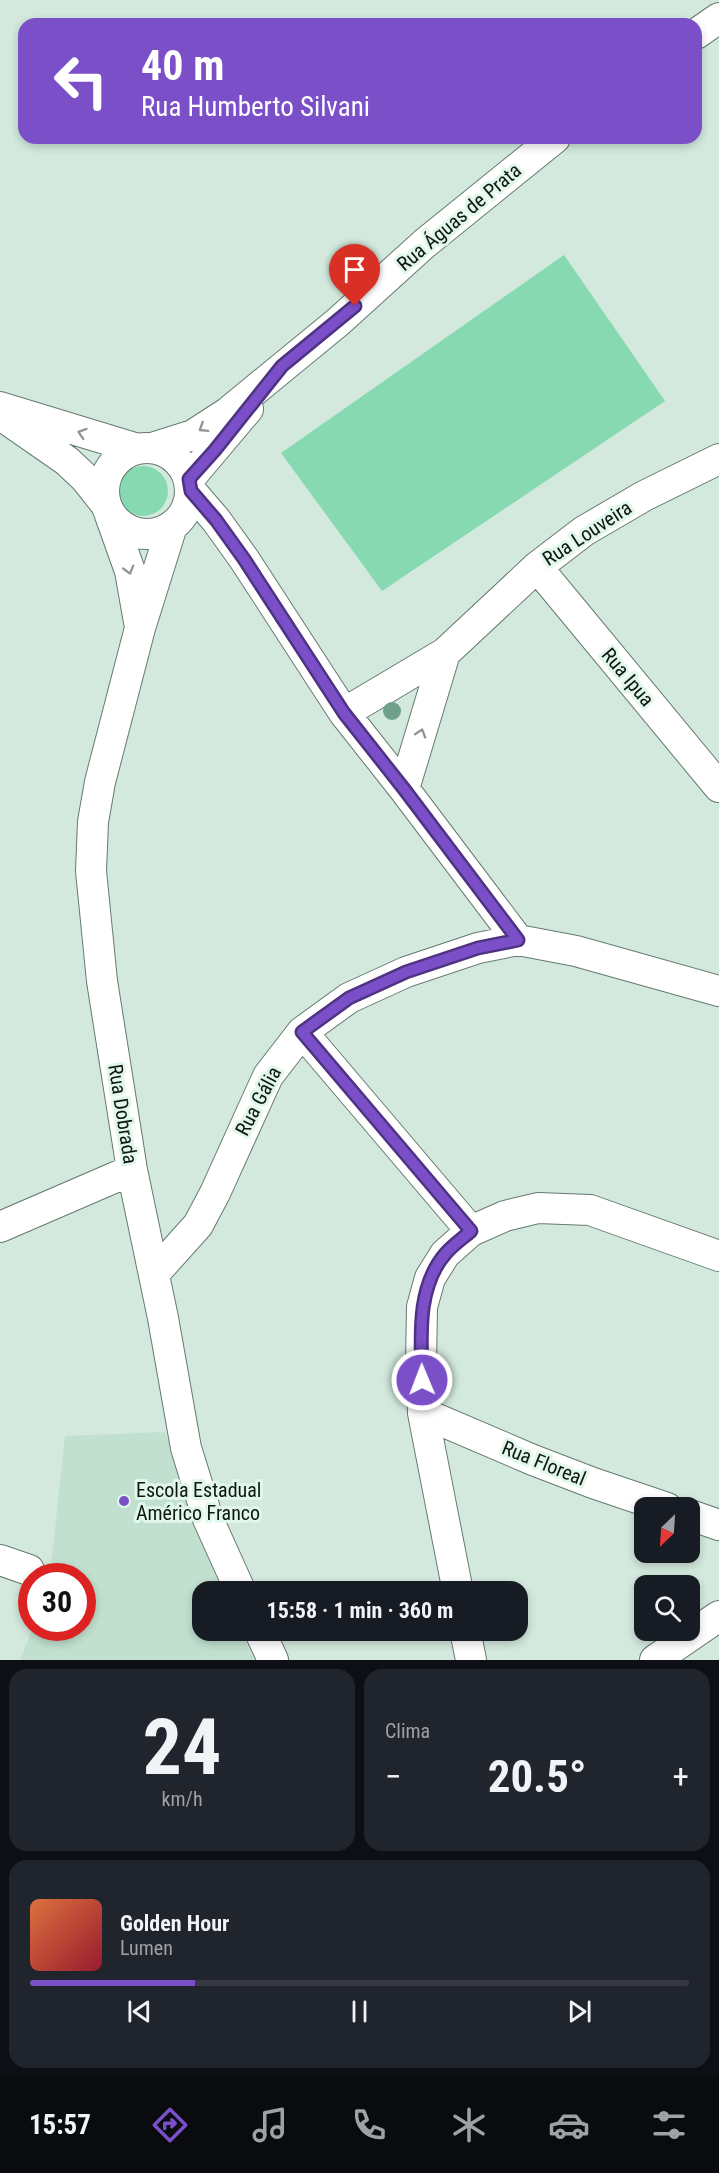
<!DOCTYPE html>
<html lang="pt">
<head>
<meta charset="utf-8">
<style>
	body { margin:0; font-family:"Roboto Condensed",sans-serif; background:#20242c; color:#f1f3f6; height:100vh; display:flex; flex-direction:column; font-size:22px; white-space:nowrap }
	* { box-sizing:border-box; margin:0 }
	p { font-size:20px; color:#9ea1a6 }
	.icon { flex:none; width:33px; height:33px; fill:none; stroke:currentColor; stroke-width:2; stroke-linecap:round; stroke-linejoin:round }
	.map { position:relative; height:1660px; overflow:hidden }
	.details { display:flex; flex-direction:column; gap:9px; padding:9px; background:#0d0f14; flex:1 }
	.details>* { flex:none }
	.hud { position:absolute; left:18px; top:18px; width:684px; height:126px; border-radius:18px; box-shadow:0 3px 9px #0003; background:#7a4fc8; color:#fff; overflow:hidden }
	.needle { width:39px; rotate:205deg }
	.fabs { position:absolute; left:634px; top:1497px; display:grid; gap:12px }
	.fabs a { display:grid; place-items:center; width:66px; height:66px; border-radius:12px; background:#171b24; box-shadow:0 3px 9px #0003; font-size:30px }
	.speed { position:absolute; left:18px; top:1563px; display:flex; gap:12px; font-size:30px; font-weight:700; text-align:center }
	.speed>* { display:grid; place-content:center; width:78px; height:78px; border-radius:50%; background:#171b24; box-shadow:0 3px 9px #0003; line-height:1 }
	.speed .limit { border:9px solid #d22; background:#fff; color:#111 }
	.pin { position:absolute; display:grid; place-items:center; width:51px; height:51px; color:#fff; margin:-62px -26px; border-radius:50% 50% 50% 0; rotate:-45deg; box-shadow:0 0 6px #0007 }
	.pin .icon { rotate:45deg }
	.me { position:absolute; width:66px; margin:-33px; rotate:359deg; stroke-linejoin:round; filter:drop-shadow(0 0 4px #0008) }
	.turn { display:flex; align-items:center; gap:21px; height:126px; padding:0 24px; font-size:27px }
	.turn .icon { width:78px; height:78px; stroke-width:2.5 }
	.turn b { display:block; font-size:42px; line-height:51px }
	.big { font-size:45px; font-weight:700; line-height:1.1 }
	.details .tile { flex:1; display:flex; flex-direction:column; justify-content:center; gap:9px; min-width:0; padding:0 21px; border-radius:18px; background:#20242c }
	.details .dial { align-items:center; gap:0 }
	.dial b { font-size:78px; line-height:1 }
	.song { display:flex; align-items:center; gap:18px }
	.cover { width:72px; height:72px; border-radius:9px; background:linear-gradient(135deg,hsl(20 70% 55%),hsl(350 70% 35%)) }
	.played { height:6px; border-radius:3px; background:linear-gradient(90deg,#7a4fc8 25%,#363941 25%) }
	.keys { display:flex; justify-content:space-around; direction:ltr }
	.heat { display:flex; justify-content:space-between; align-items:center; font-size:33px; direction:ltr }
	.details .tiles { flex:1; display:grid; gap:9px; grid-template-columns:1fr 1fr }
	.tile:last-child { grid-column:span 2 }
	.trip { position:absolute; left:192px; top:1581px; width:336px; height:60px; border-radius:18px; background:#171b24; box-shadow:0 3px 9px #0003; font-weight:700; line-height:60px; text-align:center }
	.dock { display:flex; height:96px; justify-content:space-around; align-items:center; background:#090b0e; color:#9ea1a6 }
	.dock .icon { width:42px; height:42px }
	.dock .active { color:#7a4fc8 }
	.dock b { font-size:27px; color:#f1f3f6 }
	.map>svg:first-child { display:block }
	.built { fill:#c1e0cf }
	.green { fill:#86d9b1 }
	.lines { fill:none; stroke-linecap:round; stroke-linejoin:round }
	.minor-casing { stroke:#667a70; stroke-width:32 }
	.minor { stroke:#fff; stroke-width:30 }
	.tree { fill:#6fa08b }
	.oneway { stroke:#939694 }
	.route-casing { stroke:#4f3382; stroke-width:15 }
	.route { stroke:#7a4fc8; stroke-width:10 }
	.poi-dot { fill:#7a4fc8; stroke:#e0f7ea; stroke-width:2 }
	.labels { text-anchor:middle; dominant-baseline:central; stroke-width:6; stroke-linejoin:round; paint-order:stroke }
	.street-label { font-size:20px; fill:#0e1612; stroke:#e0f7ea }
	.poi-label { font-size:20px; fill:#0e1612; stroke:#e0f7ea; text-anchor:start }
</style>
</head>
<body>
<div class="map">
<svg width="719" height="1660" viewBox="0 0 719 1660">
	<rect width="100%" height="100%" fill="#d3e9dd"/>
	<path class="built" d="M 165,1432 L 213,1567 L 224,1591 L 202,1592 L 202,1630 L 241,1631 L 254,1660 L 20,1660 L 33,1628 L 82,1628 L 82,1576 L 50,1576 L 65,1436 Z"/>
	<path class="green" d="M 564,255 L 665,401 L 382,591 L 281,453 Z
		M118 491a25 25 0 1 1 50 0a25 25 0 1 1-50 0Z"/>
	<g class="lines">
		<g class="minor-casing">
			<path id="minor" d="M 696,34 L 719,18
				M 0,407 L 138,449
				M 5,418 L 67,461 L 85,478 L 104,502
				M104 491a43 43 0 1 1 86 0a43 43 0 1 1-86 0Z
				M 152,448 L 193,435 L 227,413 L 338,322 L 424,244 L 555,138
				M 189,479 L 248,409
				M 191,491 L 216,520 L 244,559 L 344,713 L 404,789 L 518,940
				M 110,515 L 130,571 L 139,622
				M 171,529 L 140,628 L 100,782 L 93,822 L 91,871 L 102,981 L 132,1170 L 163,1318 L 186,1448 L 208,1519 L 241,1592
				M 537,567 L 719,787
				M 344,713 L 445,653 L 537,567 L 584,531 L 644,496 L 719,459
				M 404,789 L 445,653
				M 302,1032 L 471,1231
				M 0,1227 L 132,1170
				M 154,1274 L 198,1225 L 215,1193 L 268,1076 L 302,1032 L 349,998 L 406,972 L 478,948 L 518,940 L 576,951 L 719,991
				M 423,1413 L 533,1460 L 593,1483 L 667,1508
				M 690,1515 L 719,1525
				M 0,1560 L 29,1570
				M 458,1592 L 423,1413 L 421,1364 L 422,1307 L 430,1278 L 445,1254 L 471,1231 L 505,1216 L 538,1208 L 590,1210 L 719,1256
				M 259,1630 L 273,1660
				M 465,1630 L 471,1660
				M 655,1660 L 719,1616"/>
		</g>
		<use href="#minor" class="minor"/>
	</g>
	<circle class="tree" cx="392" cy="711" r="9"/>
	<defs><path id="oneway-chevron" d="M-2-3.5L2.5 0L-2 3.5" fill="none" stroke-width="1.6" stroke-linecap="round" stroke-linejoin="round" transform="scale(1.5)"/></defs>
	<g class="oneway">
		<use href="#oneway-chevron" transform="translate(203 428) rotate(148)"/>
		<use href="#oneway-chevron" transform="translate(82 433) rotate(-162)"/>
		<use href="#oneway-chevron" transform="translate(129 570) rotate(74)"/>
		<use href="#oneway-chevron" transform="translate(421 733) rotate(-73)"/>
	</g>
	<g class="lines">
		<g class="route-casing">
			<path id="route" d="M 355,306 L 282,366 L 215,450 L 189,479 L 191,491 L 216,520 L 244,559 L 344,713 L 404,789 L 518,940 L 478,948 L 406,972 L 349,998 L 302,1032 L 471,1231 C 463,1238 453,1245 446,1253 C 416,1287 421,1338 422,1380"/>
		</g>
		<use href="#route" class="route"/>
	</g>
	<circle class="poi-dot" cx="124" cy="1501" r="6"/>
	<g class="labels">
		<g class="street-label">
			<text transform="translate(459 217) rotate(-40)">Rua Águas de Prata</text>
			<text transform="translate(587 533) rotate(-33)">Rua Louveira</text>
			<text transform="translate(628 677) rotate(50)">Rua Ipua</text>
			<text transform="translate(258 1101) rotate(-62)">Rua Gália</text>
			<text transform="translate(123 1114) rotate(81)">Rua Dobrada</text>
			<text transform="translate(544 1463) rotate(22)">Rua Floreal</text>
		</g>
		<g class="poi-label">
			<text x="136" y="1490">Escola Estadual<tspan x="136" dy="23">Américo Franco</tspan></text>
		</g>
	</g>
</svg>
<div class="fabs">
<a><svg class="needle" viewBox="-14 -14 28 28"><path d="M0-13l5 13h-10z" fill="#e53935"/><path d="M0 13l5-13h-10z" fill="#9ea1a6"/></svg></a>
<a><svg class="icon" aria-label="search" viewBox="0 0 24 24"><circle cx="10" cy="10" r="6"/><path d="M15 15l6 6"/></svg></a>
</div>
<div class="speed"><div class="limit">30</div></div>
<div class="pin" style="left:355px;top:306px;background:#d93025"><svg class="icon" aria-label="arrive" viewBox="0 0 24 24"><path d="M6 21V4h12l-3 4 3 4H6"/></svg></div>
<svg class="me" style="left:422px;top:1380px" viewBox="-20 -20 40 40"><circle r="17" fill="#7a4fc8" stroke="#fff" stroke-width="3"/><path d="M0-11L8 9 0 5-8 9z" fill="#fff"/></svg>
<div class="trip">15:58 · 1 min · 360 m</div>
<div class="hud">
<div class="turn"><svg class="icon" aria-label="left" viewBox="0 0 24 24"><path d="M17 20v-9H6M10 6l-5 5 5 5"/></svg><div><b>40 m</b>Rua Humberto Silvani</div></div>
</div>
</div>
<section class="details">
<div class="tiles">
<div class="tile dial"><b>24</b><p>km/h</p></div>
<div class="tile"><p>Clima</p>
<div class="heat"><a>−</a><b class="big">20.5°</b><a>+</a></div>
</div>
<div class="tile">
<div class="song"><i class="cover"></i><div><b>Golden Hour</b><p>Lumen</p></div></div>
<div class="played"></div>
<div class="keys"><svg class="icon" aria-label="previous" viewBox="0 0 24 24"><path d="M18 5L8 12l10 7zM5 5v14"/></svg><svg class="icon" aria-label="pause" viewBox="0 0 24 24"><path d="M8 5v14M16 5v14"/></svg><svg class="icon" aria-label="next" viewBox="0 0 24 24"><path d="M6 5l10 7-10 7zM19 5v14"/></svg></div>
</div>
</div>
</section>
<nav class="dock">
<b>15:57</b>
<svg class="icon active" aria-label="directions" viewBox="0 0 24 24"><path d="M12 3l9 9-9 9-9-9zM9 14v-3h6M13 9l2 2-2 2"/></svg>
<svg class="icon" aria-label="music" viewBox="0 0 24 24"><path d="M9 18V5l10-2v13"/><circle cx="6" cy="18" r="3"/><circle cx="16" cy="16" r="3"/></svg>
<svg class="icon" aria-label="phone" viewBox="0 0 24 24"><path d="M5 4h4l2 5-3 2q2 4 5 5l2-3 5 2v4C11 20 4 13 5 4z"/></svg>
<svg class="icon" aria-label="climate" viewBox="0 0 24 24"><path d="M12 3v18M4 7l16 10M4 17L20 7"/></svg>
<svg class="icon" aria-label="car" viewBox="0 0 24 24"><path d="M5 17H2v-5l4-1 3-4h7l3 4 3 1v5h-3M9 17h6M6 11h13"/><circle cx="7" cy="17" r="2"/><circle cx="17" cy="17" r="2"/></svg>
<svg class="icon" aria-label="filters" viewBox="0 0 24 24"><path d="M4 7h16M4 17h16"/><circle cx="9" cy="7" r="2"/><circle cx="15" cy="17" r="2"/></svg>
</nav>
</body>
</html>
